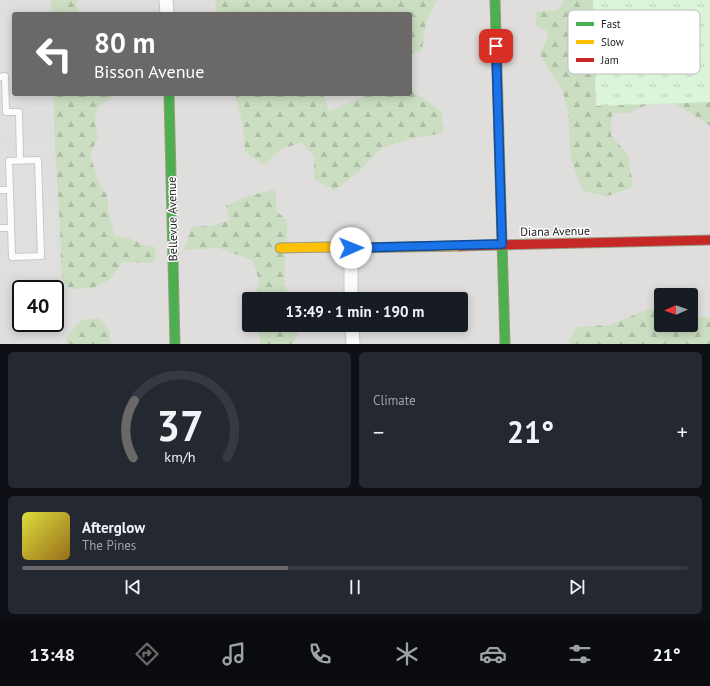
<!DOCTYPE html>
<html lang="en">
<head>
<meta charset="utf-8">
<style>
	body { margin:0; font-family:"PT Sans",sans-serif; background:#242831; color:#f1f3f6; height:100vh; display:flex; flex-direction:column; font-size:15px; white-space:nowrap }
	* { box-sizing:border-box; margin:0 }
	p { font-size:13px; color:#9ea1a6 }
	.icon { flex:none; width:22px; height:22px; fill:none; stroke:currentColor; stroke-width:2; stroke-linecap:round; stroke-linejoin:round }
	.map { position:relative; height:344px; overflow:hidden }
	.side { display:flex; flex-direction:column; gap:8px; padding:8px; background:#0d0f14; flex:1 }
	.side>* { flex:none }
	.banner { position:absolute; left:12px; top:12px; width:400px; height:84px; border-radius:4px; box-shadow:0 2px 10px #0003; background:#6a6968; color:#fff; overflow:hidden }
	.needle { width:26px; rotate:268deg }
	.buttons { position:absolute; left:654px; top:288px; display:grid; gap:8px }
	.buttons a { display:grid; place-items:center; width:44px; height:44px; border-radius:4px; background:#171b24; box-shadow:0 2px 10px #0003; font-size:20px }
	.speed { position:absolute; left:12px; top:280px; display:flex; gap:8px; font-size:20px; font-weight:700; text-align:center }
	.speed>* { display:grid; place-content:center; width:52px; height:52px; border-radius:50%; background:#171b24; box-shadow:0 2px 10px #0003; line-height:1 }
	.speed .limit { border:2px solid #111; border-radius:6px; background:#fff; color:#111 }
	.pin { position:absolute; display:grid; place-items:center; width:34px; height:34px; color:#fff; margin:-17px; border-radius:8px; box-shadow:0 2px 6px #0006 }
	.me { position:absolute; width:44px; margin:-22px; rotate:89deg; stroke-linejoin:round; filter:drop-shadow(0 0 3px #0008) }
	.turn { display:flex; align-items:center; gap:14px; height:84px; padding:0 16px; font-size:18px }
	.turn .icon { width:52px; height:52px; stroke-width:2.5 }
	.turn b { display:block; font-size:28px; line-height:34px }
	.big { font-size:30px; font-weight:800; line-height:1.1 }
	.side .tile { flex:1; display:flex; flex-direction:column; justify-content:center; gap:6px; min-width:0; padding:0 14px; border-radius:6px; background:#242831 }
	.side .dial { align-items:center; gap:0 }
	.dial svg { height:104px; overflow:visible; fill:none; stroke:#363941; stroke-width:7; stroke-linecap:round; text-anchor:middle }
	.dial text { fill:#f1f3f6; stroke:none }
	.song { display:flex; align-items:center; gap:12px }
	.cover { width:48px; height:48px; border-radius:6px; background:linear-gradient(135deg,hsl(60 70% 55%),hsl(40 70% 35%)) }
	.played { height:4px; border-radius:2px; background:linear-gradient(90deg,#6a6968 40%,#363941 40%) }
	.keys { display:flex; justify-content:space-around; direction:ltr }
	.heat { display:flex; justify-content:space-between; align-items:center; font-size:22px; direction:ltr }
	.side .tiles { flex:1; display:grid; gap:8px; grid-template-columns:1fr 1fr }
	.tile:last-child { grid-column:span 2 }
	.trip { position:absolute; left:242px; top:292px; width:226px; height:40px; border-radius:4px; background:#171b24; box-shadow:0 2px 10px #0003; font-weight:800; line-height:40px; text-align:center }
	.menu { display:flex; height:64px; justify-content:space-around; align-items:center; background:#090b0e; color:#9ea1a6 }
	.menu .icon { width:28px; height:28px }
	.menu .current { color:#6a6968 }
	.menu b { font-size:18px; color:#f1f3f6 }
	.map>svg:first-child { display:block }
	.residential { fill:#dfdedc; fill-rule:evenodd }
	.religious { fill:#dededc }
	.forest { fill:url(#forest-firs) }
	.park { fill:url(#park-tufts) }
	.parking { fill:#e0dfde }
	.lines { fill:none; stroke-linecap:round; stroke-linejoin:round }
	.lane-casing { stroke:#c9c8c7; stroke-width:8 }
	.street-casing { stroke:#c9c8c7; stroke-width:15 }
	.fast-casing { stroke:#999a82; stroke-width:11 }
	.slow-casing { stroke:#999a82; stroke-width:11 }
	.jam-casing { stroke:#999a82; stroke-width:11 }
	.lane { stroke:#fdfcfc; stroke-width:6 }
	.street { stroke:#fdfcfc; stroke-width:13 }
	.fast { stroke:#4caf50; stroke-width:9 }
	.slow { stroke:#ffc107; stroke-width:9 }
	.jam { stroke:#c62828; stroke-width:9 }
	.route-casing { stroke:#114b97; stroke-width:10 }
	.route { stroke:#1a73e8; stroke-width:7 }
	.labels { text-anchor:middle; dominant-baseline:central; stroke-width:3; stroke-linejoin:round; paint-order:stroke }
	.street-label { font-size:12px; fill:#222; stroke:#fff }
	.key { fill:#fff; stroke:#bdbdbd; stroke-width:1 }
	.key-label { font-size:11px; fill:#222 }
</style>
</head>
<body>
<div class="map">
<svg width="710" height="344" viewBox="0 0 710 344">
	<defs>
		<pattern id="forest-firs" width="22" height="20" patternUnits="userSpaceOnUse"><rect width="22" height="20" fill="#cbdec1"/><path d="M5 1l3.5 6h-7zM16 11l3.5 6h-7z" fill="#aebea6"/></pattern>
		<pattern id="park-tufts" width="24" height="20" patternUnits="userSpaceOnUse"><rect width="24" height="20" fill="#daf5da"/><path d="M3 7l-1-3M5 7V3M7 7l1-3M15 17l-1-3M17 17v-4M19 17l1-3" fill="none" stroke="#bbd2bb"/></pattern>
	</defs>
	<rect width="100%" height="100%" fill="#f0eeeb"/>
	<path class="residential" d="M 0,0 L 710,0 L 710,344 L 0,344 ZM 14,14 L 410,14 L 410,94 L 14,94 ZM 21,289 L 55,289 L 55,323 L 21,323 ZM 661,295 L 691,295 L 691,325 L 661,325 ZM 249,299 L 461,299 L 461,325 L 249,325 Z"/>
	<path class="religious" d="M 0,0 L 55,0 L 56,14 L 14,14 L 14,94 L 58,94 L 61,274 L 0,276 Z"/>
	<path class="forest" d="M 51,0 L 76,0 L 78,14 L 52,14 Z
		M 215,0 L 437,0 L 426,22 L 422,51 L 410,54 L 410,14 L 217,14 Z
		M 565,0 L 710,0 L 710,126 L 688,111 L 663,97 L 629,113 L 612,113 L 611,135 L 628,155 L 633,187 L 607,196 L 583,191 L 571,160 L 568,112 L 562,89 L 539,54 L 548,38 L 545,29 L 536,26 L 536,12 L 558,10 Z
		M 410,89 L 442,112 L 443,133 L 415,138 L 396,143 L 382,148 L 358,172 L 335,190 L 314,179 L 314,157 L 302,142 L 280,150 L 264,165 L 245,152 L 243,127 L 235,94 L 323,94 L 329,111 L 371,94 L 410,94 Z
		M 54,94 L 114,94 C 110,100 104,102 99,107 C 92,115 96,129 98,138 L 90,154 L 98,182 L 107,195 L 108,209 L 114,235 L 129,238 L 146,246 L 155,247 L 156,257 L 152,263 L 123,262 L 110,279 L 94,288 L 71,289 L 63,282 C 60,264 61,245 60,227 C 58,182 53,138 54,94 Z
		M 275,189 L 277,212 L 287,220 L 287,231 L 284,283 L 291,299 L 255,299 L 259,280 L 252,260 L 219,248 L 184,250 L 191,227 L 211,226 L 230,220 L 226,206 L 242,198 Z
		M 659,308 L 661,309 L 661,325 L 691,325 L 691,317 L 710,318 L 710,344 L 570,344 L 568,341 L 577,327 L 609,325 L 644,311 Z
		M 100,318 L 110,331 L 110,344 L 67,344 L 67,335 L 81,320 Z
		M 256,325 L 297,325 L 298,334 L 292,344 L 259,344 L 261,337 Z"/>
	<path class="park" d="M 593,0 L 710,0 L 710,102 L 596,106 Z"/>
	<path class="parking" d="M 0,0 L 10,0 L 11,75 L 14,75 L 14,94 L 48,94 L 49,110 L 25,110 L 25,131 L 22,133 L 0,134 Z
		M 50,143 L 55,270 L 0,272 L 0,145 Z"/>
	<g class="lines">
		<g class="lane-casing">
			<path id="lane" d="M 0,77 L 5,76 L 6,112 L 19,112 L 20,161
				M 38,160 L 41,256 L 12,257 L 9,161 Z
				M 0,190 L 10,190
				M 0,228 L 11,228"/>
		</g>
		<g class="street-casing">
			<path id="street" d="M 166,0 L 167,14
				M 351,248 L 351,299
				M 352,325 L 353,344"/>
		</g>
		<g class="fast-casing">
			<path id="fast" d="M 495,0 L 505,344
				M 169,94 L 175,344"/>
		</g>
		<g class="slow-casing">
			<path id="slow" d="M 280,248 L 327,247 L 351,248 L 460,246"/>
		</g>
		<g class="jam-casing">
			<path id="jam" d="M 460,246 L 710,240"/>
		</g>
		<use href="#lane" class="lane"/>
		<use href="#street" class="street"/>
		<use href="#fast" class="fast"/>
		<use href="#slow" class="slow"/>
		<use href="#jam" class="jam"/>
	</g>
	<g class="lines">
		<g class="route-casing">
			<path id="route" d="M 351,248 L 502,244 L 496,46"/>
		</g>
		<use href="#route" class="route"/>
	</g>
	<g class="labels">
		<g class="street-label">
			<text transform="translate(172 219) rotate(-91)">Bellevue Avenue</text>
			<text transform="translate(555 231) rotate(-1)">Diana Avenue</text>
		</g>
	</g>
	<rect x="568" y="10" width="132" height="64" rx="6" class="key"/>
	<rect x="576" y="22" width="18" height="4" fill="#4caf50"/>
	<rect x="576" y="40" width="18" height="4" fill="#ffc107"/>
	<rect x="576" y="58" width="18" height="4" fill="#c62828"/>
	<g class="key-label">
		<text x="601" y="28">Fast</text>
		<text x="601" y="46">Slow</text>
		<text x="601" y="64">Jam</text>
	</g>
</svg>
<div class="buttons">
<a><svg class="needle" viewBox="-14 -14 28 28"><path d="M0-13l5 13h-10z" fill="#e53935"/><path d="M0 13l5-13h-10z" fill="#9ea1a6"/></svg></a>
</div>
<div class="speed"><div class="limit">40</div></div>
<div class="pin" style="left:496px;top:46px;background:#d93025"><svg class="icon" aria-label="arrive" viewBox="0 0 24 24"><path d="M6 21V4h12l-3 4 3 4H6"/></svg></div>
<svg class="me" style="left:351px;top:248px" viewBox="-20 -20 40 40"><circle r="19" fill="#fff"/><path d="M0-13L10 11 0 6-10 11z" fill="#1a73e8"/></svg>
<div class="trip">13:49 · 1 min · 190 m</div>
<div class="banner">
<div class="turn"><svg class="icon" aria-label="left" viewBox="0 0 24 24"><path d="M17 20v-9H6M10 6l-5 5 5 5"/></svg><div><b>80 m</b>Bisson Avenue</div></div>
</div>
</div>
<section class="side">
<div class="tiles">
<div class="tile dial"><svg viewBox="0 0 100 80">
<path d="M14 69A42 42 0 1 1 86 69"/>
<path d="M14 69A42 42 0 0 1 15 25" stroke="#6a6968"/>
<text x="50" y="56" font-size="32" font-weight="700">37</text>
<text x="50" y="72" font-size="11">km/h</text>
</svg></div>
<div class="tile"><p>Climate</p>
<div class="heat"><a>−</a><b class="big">21°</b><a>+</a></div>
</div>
<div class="tile">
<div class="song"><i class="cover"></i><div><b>Afterglow</b><p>The Pines</p></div></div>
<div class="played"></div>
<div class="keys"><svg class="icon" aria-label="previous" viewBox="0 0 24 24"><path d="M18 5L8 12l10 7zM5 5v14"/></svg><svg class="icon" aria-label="pause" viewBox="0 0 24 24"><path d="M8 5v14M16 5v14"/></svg><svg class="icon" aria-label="next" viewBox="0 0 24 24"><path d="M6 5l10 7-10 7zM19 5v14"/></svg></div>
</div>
</div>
</section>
<nav class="menu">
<b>13:48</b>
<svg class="icon current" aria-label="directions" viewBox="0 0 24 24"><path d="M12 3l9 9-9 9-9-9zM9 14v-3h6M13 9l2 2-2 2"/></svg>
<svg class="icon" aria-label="music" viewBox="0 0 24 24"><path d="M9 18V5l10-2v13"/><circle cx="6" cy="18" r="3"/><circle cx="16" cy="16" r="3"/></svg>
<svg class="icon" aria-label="phone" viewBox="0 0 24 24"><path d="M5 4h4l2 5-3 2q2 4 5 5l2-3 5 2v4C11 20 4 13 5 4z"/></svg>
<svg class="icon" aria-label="climate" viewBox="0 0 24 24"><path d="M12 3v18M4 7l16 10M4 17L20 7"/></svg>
<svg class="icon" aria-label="car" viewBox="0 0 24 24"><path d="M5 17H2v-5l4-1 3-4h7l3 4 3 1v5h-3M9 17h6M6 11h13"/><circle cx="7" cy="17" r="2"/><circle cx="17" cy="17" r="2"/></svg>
<svg class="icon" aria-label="filters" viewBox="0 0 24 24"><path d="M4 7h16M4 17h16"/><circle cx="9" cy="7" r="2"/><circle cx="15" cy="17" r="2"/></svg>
<b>21°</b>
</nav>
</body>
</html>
